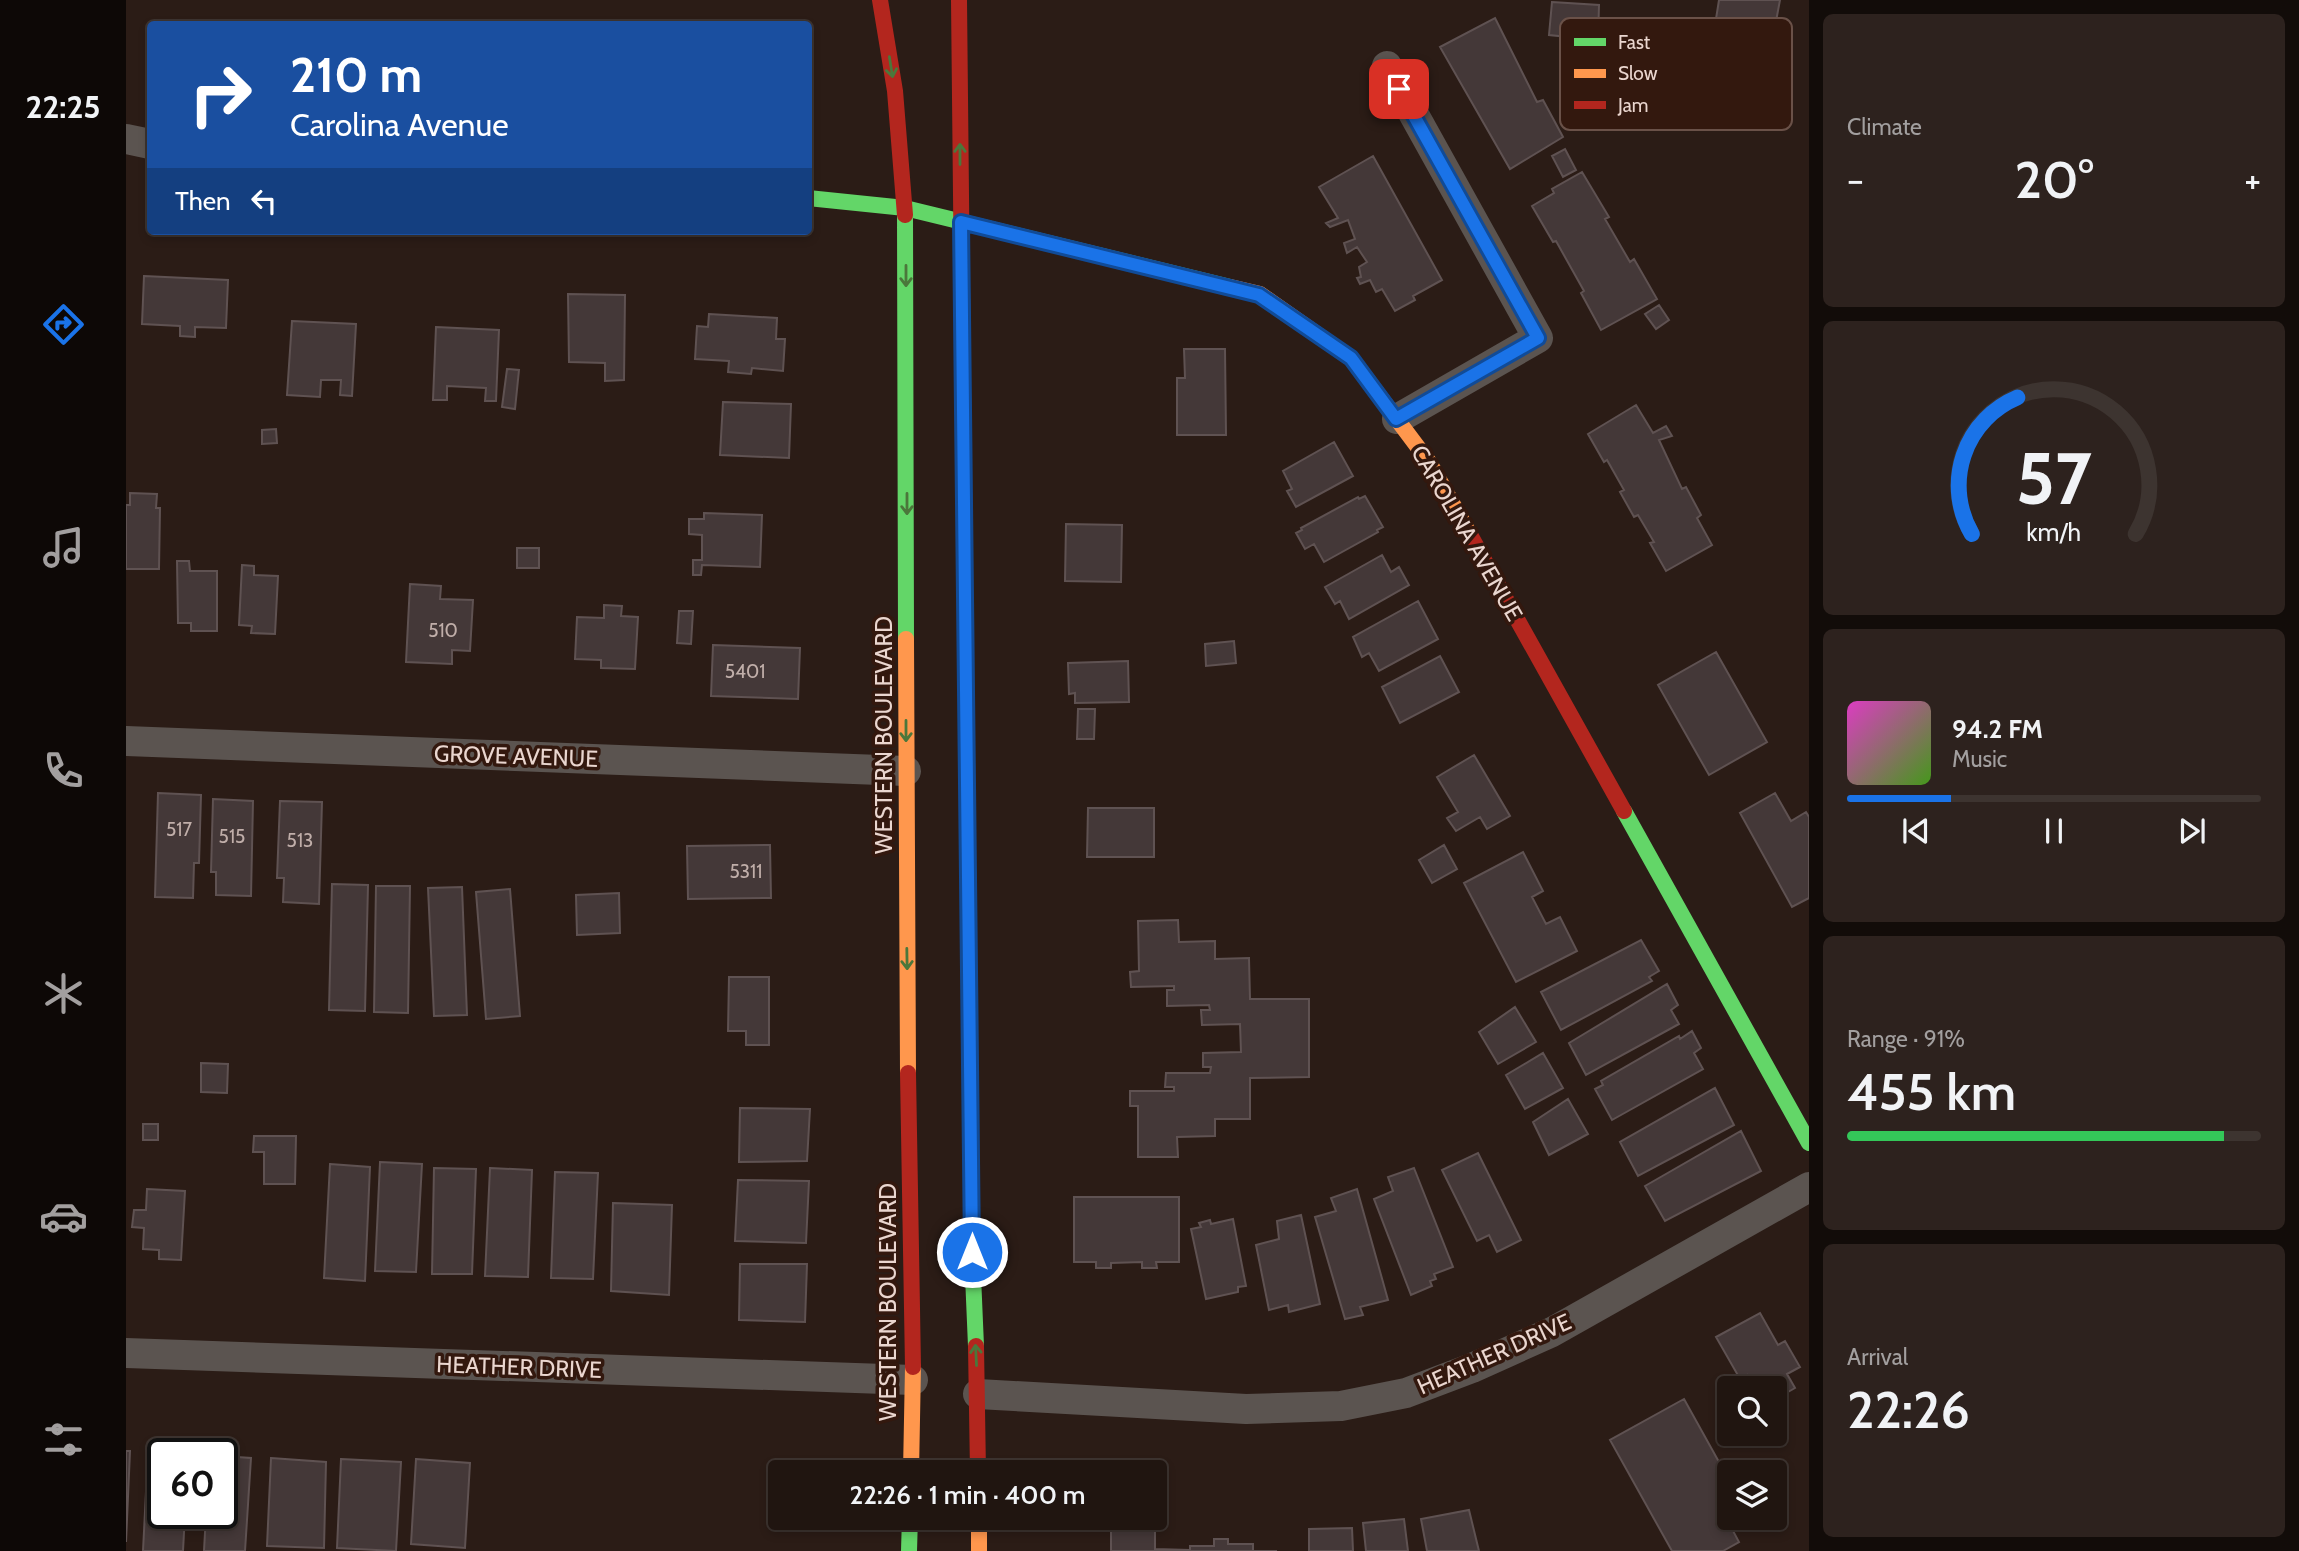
<!DOCTYPE html>
<html lang="en">
<head>
<meta charset="utf-8">
<style>
	body { margin:0; font-family:Cabin,sans-serif; background:#2d221e; color:#f1f3f6; height:100vh; display:flex; flex-direction:column; font-size:26px; white-space:nowrap }
	* { box-sizing:border-box; margin:0 }
	p { font-size:23px; color:#a29f9f }
	.icon { flex:none; width:38px; height:38px; fill:none; stroke:currentColor; stroke-width:2; stroke-linecap:round; stroke-linejoin:round }
	.map { position:relative; flex:1; overflow:hidden }
	.drawer { display:flex; flex-direction:column; gap:14px; padding:14px; background:#120c09; width:490px }
	.drawer>* { flex:none }
	.top-card { position:absolute; left:21px; top:21px; width:665px; height:214px; border-radius:7px; box-shadow:0 4px 10px #0003,0 0 0 2px #3d3430; background:#1a4fa0; color:#fff; overflow:hidden }
	.controls { position:absolute; left:1591px; top:1376px; display:grid; gap:14px }
	.controls a { display:grid; place-items:center; width:70px; height:70px; border-radius:7px; background:#201510; box-shadow:0 4px 10px #0003,0 0 0 2px #3d3430; font-size:35px }
	.speed { position:absolute; left:21px; top:1438px; display:flex; gap:14px; font-size:35px; font-weight:700; text-align:center }
	.speed>* { display:grid; place-content:center; width:91px; height:91px; border-radius:50%; background:#201510; box-shadow:0 4px 10px #0003,0 0 0 2px #3d3430; line-height:1 }
	.speed .limit { border:4px solid #111; border-radius:10px; background:#fff; color:#111 }
	.pin { position:absolute; display:grid; place-items:center; width:60px; height:60px; color:#fff; margin:-30px; border-radius:14px; box-shadow:0 4px 10px #0006 }
	.me { position:absolute; width:77px; margin:-38px; rotate:0deg; stroke-linejoin:round; filter:drop-shadow(0 0 5px #0008) }
	.turn { display:flex; align-items:center; gap:24px; height:147px; padding:0 28px; font-size:32px }
	.turn .icon { width:91px; height:91px; stroke-width:2.5 }
	.turn b { display:block; font-size:49px; line-height:60px }
	.then { display:flex; align-items:center; height:66px; padding:0 28px; background:#0003; gap:14px; font-size:26px }
	.big { font-size:52px; font-weight:600; line-height:1.1 }
	.drawer .tile { flex:1; display:flex; flex-direction:column; justify-content:center; gap:10px; min-width:0; padding:0 24px; border-radius:10px; background:#2d221e }
	.drawer .dial { align-items:center; gap:0 }
	.dial svg { height:182px; overflow:visible; fill:none; stroke:#3d3430; stroke-width:7; stroke-linecap:round; text-anchor:middle }
	.dial text { fill:#f1f3f6; stroke:none }
	.song { display:flex; align-items:center; gap:21px }
	.cover { width:84px; height:84px; border-radius:10px; background:linear-gradient(135deg,hsl(310 70% 55%),hsl(100 70% 35%)) }
	.played { height:7px; border-radius:4px; background:linear-gradient(90deg,#1a73e8 25%,#3d3430 25%) }
	.keys { display:flex; justify-content:space-around; direction:ltr }
	.heat { display:flex; justify-content:space-between; align-items:center; font-size:38px; direction:ltr }
	.charge { height:10px; border-radius:5px; background:linear-gradient(90deg,#34c759 91%,#3d3430 0) }
	.trip { position:absolute; left:642px; top:1460px; width:399px; height:70px; border-radius:7px; background:#201510; box-shadow:0 4px 10px #0003,0 0 0 2px #3d3430; font-weight:600; line-height:70px; text-align:center }
	main { display:flex; flex:1; min-height:0 }
	.dock { display:flex; flex-direction:column; width:126px; justify-content:space-around; align-items:center; background:#0d0806; color:#a29f9f }
	.dock .icon { width:49px; height:49px }
	.dock .active { color:#1a73e8 }
	.dock b { font-size:32px; color:#f1f3f6 }
	.map>svg:first-child { display:block }
	.building { fill:#443838; stroke:#5f5252; stroke-width:2 }
	.lines { fill:none; stroke-linecap:round; stroke-linejoin:round }
	.street { stroke:#5b5450; stroke-width:30 }
	.fast { stroke:#63d668; stroke-width:16 }
	.slow { stroke:#ff974d; stroke-width:16 }
	.jam { stroke:#b3261e; stroke-width:16 }
	.oneway { stroke:#4b773b }
	.route-casing { stroke:#114b97; stroke-width:18 }
	.route { stroke:#1a73e8; stroke-width:12 }
	.labels { text-anchor:middle; dominant-baseline:central; stroke-width:7; stroke-linejoin:round; paint-order:stroke }
	.number-label { font-size:19px; fill:#c0aea9 }
	.street-label { font-size:23px; fill:#ead6cf; stroke:#33180e }
	.key { fill:#33180e; stroke:#6a5148; stroke-width:2 }
	.key-label { font-size:19px; fill:#ead6cf }
</style>
</head>
<body>
<main>
<nav class="dock">
<b>22:25</b>
<svg class="icon active" aria-label="directions" viewBox="0 0 24 24"><path d="M12 3l9 9-9 9-9-9zM9 14v-3h6M13 9l2 2-2 2"/></svg>
<svg class="icon" aria-label="music" viewBox="0 0 24 24"><path d="M9 18V5l10-2v13"/><circle cx="6" cy="18" r="3"/><circle cx="16" cy="16" r="3"/></svg>
<svg class="icon" aria-label="phone" viewBox="0 0 24 24"><path d="M5 4h4l2 5-3 2q2 4 5 5l2-3 5 2v4C11 20 4 13 5 4z"/></svg>
<svg class="icon" aria-label="climate" viewBox="0 0 24 24"><path d="M12 3v18M4 7l16 10M4 17L20 7"/></svg>
<svg class="icon" aria-label="car" viewBox="0 0 24 24"><path d="M5 17H2v-5l4-1 3-4h7l3 4 3 1v5h-3M9 17h6M6 11h13"/><circle cx="7" cy="17" r="2"/><circle cx="17" cy="17" r="2"/></svg>
<svg class="icon" aria-label="filters" viewBox="0 0 24 24"><path d="M4 7h16M4 17h16"/><circle cx="9" cy="7" r="2"/><circle cx="15" cy="17" r="2"/></svg>
</nav>
<div class="map">
<svg width="1683" height="1551" viewBox="0 0 1683 1551">
	<rect width="100%" height="100%" fill="#2b1c16"/>
	<path class="building" d="M 1593,0 L 1654,0 L 1644,53 L 1586,44 Z
		M 1426,2 L 1473,5 L 1472,40 L 1423,35 Z
		M 1369,18 L 1411,102 L 1417,100 L 1437,137 L 1384,169 L 1314,47 Z
		M 1439,149 L 1450,170 L 1437,177 L 1426,156 Z
		M 1247,156 L 1316,280 L 1287,296 L 1289,300 L 1269,311 L 1256,289 L 1250,292 L 1244,280 L 1234,284 L 1231,278 L 1235,277 L 1233,267 L 1241,262 L 1231,247 L 1221,253 L 1218,243 L 1229,239 L 1222,220 L 1204,227 L 1200,223 L 1212,218 L 1193,187 Z
		M 1456,172 L 1483,217 L 1479,219 L 1504,262 L 1508,259 L 1531,299 L 1475,330 L 1455,293 L 1458,291 L 1430,241 L 1427,242 L 1406,206 L 1428,193 L 1426,189 Z
		M 18,276 L 102,280 L 100,328 L 69,327 L 69,337 L 54,336 L 54,326 L 16,324 Z
		M 442,294 L 499,295 L 498,380 L 479,381 L 479,363 L 443,362 Z
		M 1533,305 L 1543,320 L 1530,329 L 1519,314 Z
		M 583,314 L 651,318 L 650,339 L 659,339 L 657,371 L 626,368 L 625,374 L 602,372 L 603,361 L 569,359 L 571,326 L 582,327 Z
		M 166,321 L 230,324 L 226,396 L 214,395 L 215,380 L 195,380 L 194,397 L 161,395 Z
		M 310,327 L 373,330 L 370,401 L 359,401 L 360,388 L 321,386 L 321,400 L 307,400 Z
		M 1058,349 L 1099,349 L 1100,435 L 1051,435 L 1051,378 L 1059,378 Z
		M 381,369 L 393,370 L 389,409 L 376,407 Z
		M 597,402 L 665,404 L 663,458 L 594,455 Z
		M 1510,405 L 1527,433 L 1540,426 L 1546,436 L 1533,440 L 1556,489 L 1560,487 L 1575,515 L 1571,518 L 1586,545 L 1540,571 L 1524,543 L 1528,542 L 1512,515 L 1508,517 L 1494,492 L 1498,490 L 1481,460 L 1478,462 L 1462,434 Z
		M 150,429 L 151,443 L 136,444 L 136,430 Z
		M 1208,442 L 1227,476 L 1170,507 L 1161,491 L 1166,489 L 1157,471 Z
		M 4,493 L 31,494 L 30,508 L 34,508 L 33,569 L 0,569 L 0,505 L 4,505 Z
		M 1239,496 L 1257,527 L 1251,530 L 1252,532 L 1198,562 L 1188,544 L 1179,549 L 1170,533 L 1176,530 L 1175,528 L 1232,497 L 1233,499 Z
		M 578,513 L 636,515 L 634,567 L 576,565 L 575,575 L 567,575 L 567,560 L 576,560 L 576,535 L 563,534 L 563,519 L 578,519 Z
		M 940,524 L 996,525 L 995,582 L 939,581 Z
		M 391,548 L 413,548 L 413,568 L 391,568 Z
		M 1256,555 L 1265,572 L 1273,567 L 1283,585 L 1223,619 L 1214,601 L 1209,604 L 1199,587 Z
		M 51,561 L 63,561 L 64,571 L 91,571 L 91,631 L 65,631 L 65,623 L 52,623 Z
		M 116,565 L 128,566 L 128,575 L 152,576 L 149,634 L 125,633 L 126,626 L 113,625 Z
		M 284,584 L 315,586 L 314,599 L 347,600 L 344,651 L 326,650 L 326,664 L 280,662 Z
		M 1292,601 L 1312,639 L 1253,671 L 1243,653 L 1236,657 L 1227,637 Z
		M 478,605 L 496,606 L 495,616 L 512,617 L 509,669 L 475,668 L 475,660 L 449,659 L 451,617 L 478,618 Z
		M 553,611 L 567,611 L 565,644 L 551,643 Z
		M 1108,641 L 1110,663 L 1080,666 L 1079,644 Z
		M 587,645 L 674,648 L 672,699 L 585,696 Z
		M 1590,652 L 1641,742 L 1583,775 L 1532,685 Z
		M 1314,656 L 1333,692 L 1274,723 L 1256,687 Z
		M 1002,661 L 1003,702 L 949,703 L 949,693 L 943,694 L 942,663 Z
		M 952,709 L 969,709 L 968,739 L 951,739 Z
		M 1348,755 L 1384,816 L 1361,829 L 1354,817 L 1330,831 L 1321,818 L 1332,812 L 1311,777 Z
		M 32,793 L 75,795 L 73,863 L 68,863 L 67,898 L 29,897 Z
		M 1649,793 L 1665,821 L 1680,812 L 1683,817 L 1683,898 L 1666,907 L 1614,813 Z
		M 87,799 L 127,801 L 125,896 L 90,895 L 90,872 L 85,872 Z
		M 154,801 L 196,802 L 193,904 L 157,902 L 158,878 L 151,878 Z
		M 962,808 L 1028,808 L 1028,857 L 961,857 Z
		M 644,845 L 645,898 L 562,899 L 561,846 Z
		M 1318,845 L 1331,869 L 1306,883 L 1293,860 Z
		M 1397,852 L 1417,891 L 1406,897 L 1420,924 L 1434,917 L 1451,951 L 1390,982 L 1338,883 Z
		M 206,884 L 242,885 L 239,1011 L 203,1010 Z
		M 250,886 L 284,886 L 282,1013 L 248,1012 Z
		M 336,887 L 341,1015 L 308,1016 L 302,888 Z
		M 384,889 L 394,1016 L 360,1019 L 350,892 Z
		M 493,893 L 494,933 L 451,935 L 450,895 Z
		M 1052,920 L 1053,942 L 1089,941 L 1089,959 L 1123,958 L 1124,999 L 1183,999 L 1183,1077 L 1124,1078 L 1124,1119 L 1089,1119 L 1089,1136 L 1051,1137 L 1052,1157 L 1012,1157 L 1012,1106 L 1004,1106 L 1004,1091 L 1048,1091 L 1048,1087 L 1039,1087 L 1040,1073 L 1084,1073 L 1085,1067 L 1077,1067 L 1077,1053 L 1115,1052 L 1114,1024 L 1076,1025 L 1075,1010 L 1084,1010 L 1083,1005 L 1041,1006 L 1041,990 L 1048,990 L 1048,986 L 1005,987 L 1004,972 L 1013,971 L 1012,921 Z
		M 1515,940 L 1533,971 L 1523,977 L 1526,981 L 1435,1030 L 1415,992 Z
		M 603,977 L 643,977 L 643,1045 L 620,1045 L 620,1031 L 602,1031 Z
		M 1541,984 L 1552,1005 L 1545,1010 L 1553,1024 L 1460,1075 L 1443,1043 Z
		M 1389,1007 L 1410,1042 L 1372,1064 L 1353,1032 Z
		M 1566,1031 L 1575,1048 L 1568,1053 L 1577,1069 L 1486,1120 L 1469,1089 L 1477,1085 L 1475,1081 L 1553,1036 L 1554,1039 Z
		M 1417,1053 L 1437,1088 L 1399,1109 L 1380,1075 Z
		M 75,1063 L 102,1064 L 101,1093 L 75,1092 Z
		M 1589,1088 L 1608,1125 L 1512,1176 L 1494,1142 Z
		M 1442,1099 L 1462,1134 L 1423,1155 L 1407,1122 Z
		M 614,1108 L 684,1109 L 681,1161 L 613,1162 Z
		M 17,1124 L 32,1124 L 32,1140 L 17,1140 Z
		M 1615,1131 L 1635,1171 L 1539,1221 L 1519,1186 Z
		M 128,1136 L 170,1136 L 169,1184 L 138,1184 L 138,1152 L 127,1152 Z
		M 1352,1153 L 1395,1240 L 1371,1252 L 1363,1235 L 1351,1241 L 1316,1170 Z
		M 254,1162 L 296,1164 L 290,1272 L 249,1271 Z
		M 204,1164 L 244,1167 L 239,1281 L 198,1278 Z
		M 308,1168 L 350,1169 L 346,1274 L 306,1274 Z
		M 364,1168 L 406,1170 L 402,1277 L 359,1276 Z
		M 1288,1168 L 1327,1267 L 1308,1274 L 1310,1279 L 1304,1281 L 1306,1286 L 1285,1295 L 1248,1199 L 1267,1191 L 1262,1177 Z
		M 429,1172 L 472,1173 L 467,1279 L 425,1278 Z
		M 612,1180 L 683,1181 L 680,1243 L 609,1241 Z
		M 21,1189 L 59,1191 L 55,1260 L 33,1259 L 33,1250 L 17,1249 L 18,1228 L 6,1227 L 8,1210 L 20,1210 Z
		M 1231,1189 L 1262,1300 L 1234,1307 L 1237,1315 L 1219,1319 L 1189,1217 L 1210,1211 L 1205,1198 Z
		M 948,1197 L 1053,1197 L 1053,1262 L 1030,1262 L 1031,1268 L 1016,1268 L 1016,1262 L 985,1263 L 985,1268 L 970,1268 L 970,1262 L 948,1262 Z
		M 487,1203 L 546,1205 L 543,1295 L 485,1291 Z
		M 1175,1215 L 1194,1304 L 1163,1312 L 1162,1305 L 1143,1310 L 1130,1245 L 1153,1239 L 1151,1221 Z
		M 1107,1219 L 1120,1286 L 1112,1287 L 1112,1292 L 1080,1299 L 1065,1229 L 1075,1227 L 1073,1223 L 1084,1220 L 1085,1224 Z
		M 614,1264 L 681,1264 L 679,1322 L 613,1320 Z
		M 1634,1313 L 1652,1345 L 1659,1341 L 1674,1367 L 1661,1374 L 1669,1388 L 1655,1396 L 1648,1385 L 1643,1388 L 1628,1388 L 1621,1375 L 1614,1379 L 1590,1337 Z
		M 1558,1399 L 1603,1480 L 1603,1517 L 1625,1519 L 1606,1529 L 1613,1542 L 1597,1551 L 1546,1551 L 1484,1440 Z
		M 0,1451 L 4,1451 L 0,1542 Z
		M 22,1452 L 63,1453 L 37,1454 L 37,1514 L 59,1514 L 57,1551 L 17,1551 Z
		M 96,1456 L 125,1458 L 119,1551 L 78,1551 L 80,1514 L 96,1514 Z
		M 145,1458 L 200,1462 L 198,1548 L 141,1546 Z
		M 215,1459 L 275,1462 L 270,1551 L 211,1548 Z
		M 290,1459 L 344,1463 L 339,1548 L 285,1544 Z
		M 1343,1510 L 1353,1551 L 1301,1551 L 1295,1519 Z
		M 985,1517 L 1029,1517 L 1029,1549 L 1064,1550 L 1064,1546 L 1088,1546 L 1088,1539 L 1102,1539 L 1102,1544 L 1127,1544 L 1127,1551 L 1151,1551 L 985,1551 Z
		M 1278,1519 L 1282,1551 L 1240,1551 L 1237,1523 Z
		M 1226,1528 L 1227,1551 L 1183,1551 L 1183,1529 Z"/>
	<g class="lines">
		<path class="street" d="M 1261,66 L 1412,338 L 1271,419
			M 0,139 L 24,144
			M 0,741 L 780,771
			M 0,1353 L 787,1380
			M 852,1394 L 1120,1409 L 1215,1406 L 1280,1393 L 1346,1368 L 1426,1332 L 1683,1187"/>
		<path class="fast" d="M 682,198 L 779,208 L 1104,287
			M 779,215 L 780,639
			M 1498,811 L 1683,1143
			M 842,865 L 846,1252 L 850,1346
			M 783,1551 L 784,1517"/>
		<path class="slow" d="M 1104,287 L 1134,294 L 1225,358 L 1303,462 L 1343,533
			M 836,291 L 839,587
			M 780,639 L 782,1073
			M 785,1472 L 787,1367
			M 853,1517 L 853,1551"/>
		<path class="jam" d="M 754,0 L 769,91 L 779,215
			M 833,0 L 836,291
			M 1343,533 L 1498,811
			M 839,587 L 842,865
			M 782,1073 L 787,1367
			M 850,1346 L 852,1472"/>
	</g>
	<defs><path id="oneway-shaft" d="M-6 0H5M1.5-3L5.5 0L1.5 3" fill="none" stroke-width="1.6" stroke-linecap="round" stroke-linejoin="round" transform="scale(1.75)"/></defs>
	<g class="oneway">
		<use href="#oneway-shaft" transform="translate(765 67) rotate(81)"/>
		<use href="#oneway-shaft" transform="translate(834 154) rotate(-90)"/>
		<use href="#oneway-shaft" transform="translate(780 276) rotate(90)"/>
		<use href="#oneway-shaft" transform="translate(781 504) rotate(90)"/>
		<use href="#oneway-shaft" transform="translate(780 731) rotate(90)"/>
		<use href="#oneway-shaft" transform="translate(781 959) rotate(89)"/>
		<use href="#oneway-shaft" transform="translate(850 1355) rotate(-93)"/>
	</g>
	<g class="lines">
		<g class="route-casing">
			<path id="route" d="M 846,1252 L 835,222 L 1133,295 L 1225,358 L 1270,419 L 1412,338 L 1273,89"/>
		</g>
		<use href="#route" class="route"/>
	</g>
	<g class="labels">
		<g class="number-label">
			<text x="317" y="630">510</text>
			<text x="619" y="671">5401</text>
			<text x="53" y="829">517</text>
			<text x="106" y="836">515</text>
			<text x="174" y="840">513</text>
			<text x="620" y="871">5311</text>
		</g>
		<g class="street-label">
			<text transform="translate(1341 533) rotate(60)">CAROLINA AVENUE</text>
			<text transform="translate(758 735) rotate(-90)">WESTERN BOULEVARD</text>
			<text transform="translate(390 756) rotate(2)">GROVE AVENUE</text>
			<text transform="translate(762 1302) rotate(-90)">WESTERN BOULEVARD</text>
			<text transform="translate(1368 1354) rotate(-24)">HEATHER DRIVE</text>
			<text transform="translate(393 1367) rotate(2)">HEATHER DRIVE</text>
		</g>
	</g>
	<rect x="1434" y="18" width="232" height="112" rx="10" class="key"/>
	<rect x="1448" y="38" width="32" height="8" fill="#63d668"/>
	<rect x="1448" y="69" width="32" height="9" fill="#ff974d"/>
	<rect x="1448" y="101" width="32" height="8" fill="#b3261e"/>
	<g class="key-label">
		<text x="1492" y="49">Fast</text>
		<text x="1492" y="80">Slow</text>
		<text x="1492" y="112">Jam</text>
	</g>
</svg>
<div class="controls">
<a><svg class="icon" aria-label="search" viewBox="0 0 24 24"><circle cx="10" cy="10" r="6"/><path d="M15 15l6 6"/></svg></a>
<a><svg class="icon" aria-label="layers" viewBox="0 0 24 24"><path d="M12 4l9 5-9 5-9-5zM3 14l9 5 9-5"/></svg></a>
</div>
<div class="speed"><div class="limit">60</div></div>
<div class="pin" style="left:1273px;top:89px;background:#d93025"><svg class="icon" aria-label="arrive" viewBox="0 0 24 24"><path d="M6 21V4h12l-3 4 3 4H6"/></svg></div>
<svg class="me" style="left:846px;top:1252px" viewBox="-20 -20 40 40"><circle r="17" fill="#1a73e8" stroke="#fff" stroke-width="3"/><path d="M0-11L8 9 0 5-8 9z" fill="#fff"/></svg>
<div class="trip">22:26 · 1 min · 400 m</div>
<div class="top-card">
<div class="turn"><svg class="icon" aria-label="right" viewBox="0 0 24 24"><path d="M7 20v-9h11M14 6l5 5-5 5"/></svg><div><b>210 m</b>Carolina Avenue</div></div>
<div class="then">Then<svg class="icon" aria-label="left" viewBox="0 0 24 24"><path d="M17 20v-9H6M10 6l-5 5 5 5"/></svg></div>
</div>
</div>
<section class="drawer">
<div class="tile"><p>Climate</p>
<div class="heat"><a>−</a><b class="big">20°</b><a>+</a></div>
</div>
<div class="tile dial"><svg viewBox="0 0 100 80">
<path d="M14 69A42 42 0 1 1 86 69"/>
<path d="M14 69A42 42 0 0 1 34 9" stroke="#1a73e8"/>
<text x="50" y="56" font-size="32" font-weight="700">57</text>
<text x="50" y="72" font-size="11">km/h</text>
</svg></div>
<div class="tile">
<div class="song"><i class="cover"></i><div><b>94.2 FM</b><p>Music</p></div></div>
<div class="played"></div>
<div class="keys"><svg class="icon" aria-label="previous" viewBox="0 0 24 24"><path d="M18 5L8 12l10 7zM5 5v14"/></svg><svg class="icon" aria-label="pause" viewBox="0 0 24 24"><path d="M8 5v14M16 5v14"/></svg><svg class="icon" aria-label="next" viewBox="0 0 24 24"><path d="M6 5l10 7-10 7zM19 5v14"/></svg></div>
</div>
<div class="tile"><p>Range · 91%</p><b class="big">455 km</b><div class="charge"></div></div>
<div class="tile"><p>Arrival</p><b class="big">22:26</b></div>
</section>
</main>
</body>
</html>
